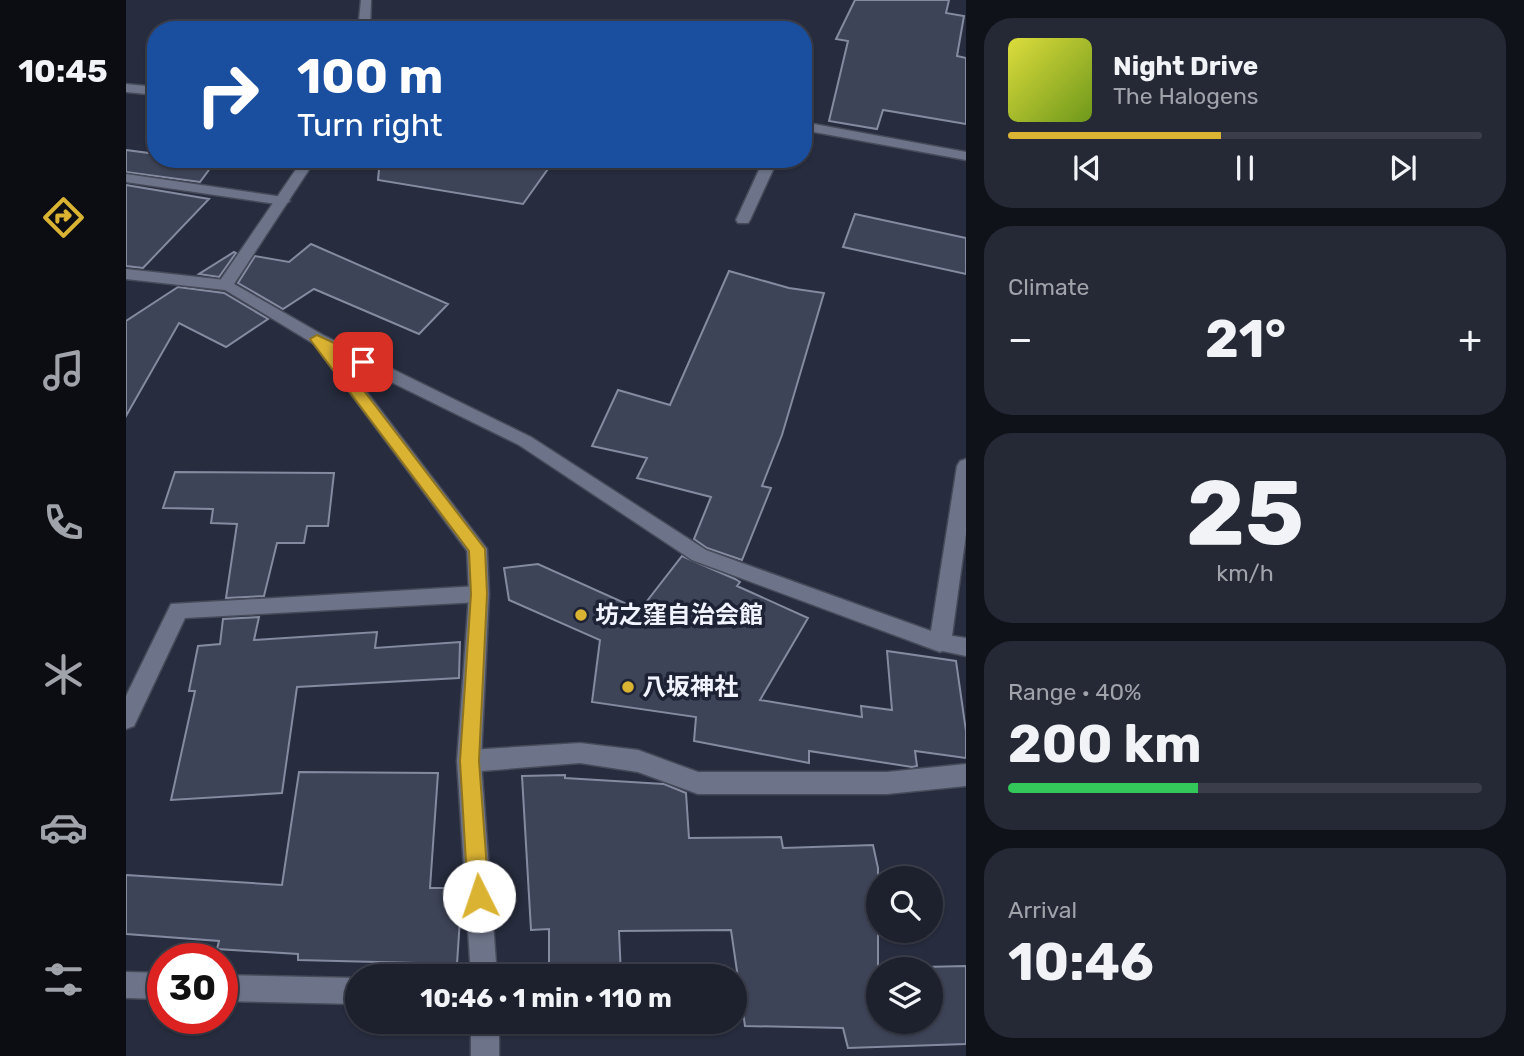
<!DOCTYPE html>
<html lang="en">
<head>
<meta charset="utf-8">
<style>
	body { margin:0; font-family:Rubik,"Noto Sans JP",sans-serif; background:#252936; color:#f1f3f6; height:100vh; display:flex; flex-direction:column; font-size:26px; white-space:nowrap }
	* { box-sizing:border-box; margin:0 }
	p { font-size:23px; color:#a0a3aa }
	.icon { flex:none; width:38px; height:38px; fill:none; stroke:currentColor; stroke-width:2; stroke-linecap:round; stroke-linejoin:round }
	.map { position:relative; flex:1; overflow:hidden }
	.sheet { display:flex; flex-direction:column; gap:18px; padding:18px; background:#101219; width:558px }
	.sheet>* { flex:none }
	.hud { position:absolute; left:21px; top:21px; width:665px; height:147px; border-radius:28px; box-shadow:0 2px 5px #0004,0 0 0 2px #3b3e4a; background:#1a4fa0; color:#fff; overflow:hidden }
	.tools { position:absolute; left:740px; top:866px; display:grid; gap:14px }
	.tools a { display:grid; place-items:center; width:77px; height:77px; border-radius:50%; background:#1d212e; box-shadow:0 2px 5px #0004,0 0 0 2px #3b3e4a; font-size:35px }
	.speed { position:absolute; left:21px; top:943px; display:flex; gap:14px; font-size:35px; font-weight:700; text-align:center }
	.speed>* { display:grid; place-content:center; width:91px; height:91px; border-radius:50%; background:#1d212e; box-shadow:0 2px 5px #0004,0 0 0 2px #3b3e4a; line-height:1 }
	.speed .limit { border:10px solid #d22; background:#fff; color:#111 }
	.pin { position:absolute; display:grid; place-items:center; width:60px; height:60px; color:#fff; margin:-30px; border-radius:14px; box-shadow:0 4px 10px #0006 }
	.me { position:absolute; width:77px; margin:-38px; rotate:356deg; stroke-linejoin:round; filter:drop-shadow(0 0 5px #0008) }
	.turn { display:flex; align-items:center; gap:24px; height:147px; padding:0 35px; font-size:32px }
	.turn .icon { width:91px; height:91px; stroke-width:2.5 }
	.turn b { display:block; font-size:49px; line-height:60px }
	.big { font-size:52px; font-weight:700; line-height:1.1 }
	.sheet .widget { flex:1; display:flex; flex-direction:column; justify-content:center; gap:10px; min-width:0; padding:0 24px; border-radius:28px; background:#252936 }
	.sheet .dial { align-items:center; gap:0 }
	.dial b { font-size:91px; line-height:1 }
	.song { display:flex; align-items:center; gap:21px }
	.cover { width:84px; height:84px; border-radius:10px; background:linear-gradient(135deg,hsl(60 70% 55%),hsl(80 70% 35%)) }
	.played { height:7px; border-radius:4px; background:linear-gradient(90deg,#dbb333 45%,#3b3e4a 45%) }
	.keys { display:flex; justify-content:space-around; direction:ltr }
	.heat { display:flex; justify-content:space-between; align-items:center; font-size:38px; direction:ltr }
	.charge { height:10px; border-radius:5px; background:linear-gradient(90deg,#34c759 40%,#3b3e4a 0) }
	.trip { position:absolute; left:219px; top:964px; width:402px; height:70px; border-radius:35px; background:#1d212e; box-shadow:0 2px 5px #0004,0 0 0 2px #3b3e4a; font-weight:700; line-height:70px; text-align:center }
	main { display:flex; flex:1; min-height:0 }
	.tab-bar { display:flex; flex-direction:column; width:126px; justify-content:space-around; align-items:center; background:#0c0d12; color:#a0a3aa }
	.tab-bar .icon { width:49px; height:49px }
	.tab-bar .current { color:#dbb333 }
	.tab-bar b { font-size:32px; color:#f1f3f6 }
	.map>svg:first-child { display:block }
	.building { fill:#3e4458; stroke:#848ba1; stroke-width:2; fill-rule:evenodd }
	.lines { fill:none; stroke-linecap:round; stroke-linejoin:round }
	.service-casing { stroke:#464a59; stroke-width:3 }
	.minor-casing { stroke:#464a59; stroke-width:3 }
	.tertiary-casing { stroke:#464a59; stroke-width:3 }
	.service { fill:#6d7489; fill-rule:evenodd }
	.minor { fill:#6d7489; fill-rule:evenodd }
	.tertiary { fill:#6d7489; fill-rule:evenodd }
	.route { fill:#dbb333; stroke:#8e7421; stroke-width:2 }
	.poi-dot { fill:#dbb333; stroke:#1d2234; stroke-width:2.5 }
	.labels { text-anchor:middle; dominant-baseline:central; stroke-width:7; stroke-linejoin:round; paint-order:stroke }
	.poi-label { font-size:24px; font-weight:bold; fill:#f1f4fe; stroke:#1d2234; text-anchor:start }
</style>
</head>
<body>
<main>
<nav class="tab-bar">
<b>10:45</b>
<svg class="icon current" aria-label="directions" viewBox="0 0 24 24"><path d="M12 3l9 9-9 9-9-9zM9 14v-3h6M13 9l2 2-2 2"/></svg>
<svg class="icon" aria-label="music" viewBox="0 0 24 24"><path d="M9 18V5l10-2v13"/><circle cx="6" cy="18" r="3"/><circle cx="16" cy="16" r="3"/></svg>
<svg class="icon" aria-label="phone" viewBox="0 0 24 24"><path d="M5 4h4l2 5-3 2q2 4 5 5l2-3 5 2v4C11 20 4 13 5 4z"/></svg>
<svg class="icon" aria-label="climate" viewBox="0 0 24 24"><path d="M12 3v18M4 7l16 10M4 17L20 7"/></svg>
<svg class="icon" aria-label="car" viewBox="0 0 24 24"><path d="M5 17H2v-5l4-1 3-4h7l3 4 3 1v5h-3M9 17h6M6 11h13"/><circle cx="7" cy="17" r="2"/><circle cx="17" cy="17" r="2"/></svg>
<svg class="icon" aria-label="filters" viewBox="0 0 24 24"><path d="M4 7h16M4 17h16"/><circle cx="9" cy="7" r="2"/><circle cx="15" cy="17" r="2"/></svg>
</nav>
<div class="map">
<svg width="840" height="1056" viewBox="0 0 840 1056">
	<rect width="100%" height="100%" fill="#272c3e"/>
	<path class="building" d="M 729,0 L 823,0 L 820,13 L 838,16 L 831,56 L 840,58 L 840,124 L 757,110 L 751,129 L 703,121 L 722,41 L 710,39 Z
		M 0,150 L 30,154 L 30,159 L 88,163 L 74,182 L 0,172 Z
		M 254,159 L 429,159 L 397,204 L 252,180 Z
		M 0,185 L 83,199 L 17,268 L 0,266 Z
		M 729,214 L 840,238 L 840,274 L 717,247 Z
		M 185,244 L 322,304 L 293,334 L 188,289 L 157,309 L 112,283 L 129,256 L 163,262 Z
		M 108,252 L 110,253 L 93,277 L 73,274 Z
		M 603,271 L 663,288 L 698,293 L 656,435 L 636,486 L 645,488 L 616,560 L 581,548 L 568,539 L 585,497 L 511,478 L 521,458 L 466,446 L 492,390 L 544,405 Z
		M 52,287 L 98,293 L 142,319 L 100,347 L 53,323 L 0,416 L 0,321 Z
		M 49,472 L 208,473 L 202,526 L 181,526 L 178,543 L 151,543 L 138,596 L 100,598 L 111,524 L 85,523 L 87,509 L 37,508 Z
		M 556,556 L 609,579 L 614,582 L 611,586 L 682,618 L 634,700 L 736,717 L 735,706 L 766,710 L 761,651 L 830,661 L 840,731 L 840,758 L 789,751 L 791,766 L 786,767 L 683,751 L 683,763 L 568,741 L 570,717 L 466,702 L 474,640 L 383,600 L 378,568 L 412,564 L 514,610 Z
		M 133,617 L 128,640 L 251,632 L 249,648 L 334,642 L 333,678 L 171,687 L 156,793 L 45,800 L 69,691 L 63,691 L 72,646 L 94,644 L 97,619 Z
		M 173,772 L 312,773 L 304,888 L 336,888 L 331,964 L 172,960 L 172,954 L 91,949 L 93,941 L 0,934 L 0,875 L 156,885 Z
		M 439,775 L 439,778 L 538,784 L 560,793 L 563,838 L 655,837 L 657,848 L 747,845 L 752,868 L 752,968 L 840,966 L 840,1044 L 722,1048 L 717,1028 L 619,1026 L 605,930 L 493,931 L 495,976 L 423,976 L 423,929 L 405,930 L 396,776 ZM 752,970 L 805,970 L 805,1022 L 752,1022 Z"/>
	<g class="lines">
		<g class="service-casing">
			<path id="service" d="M 0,174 L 157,197 L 164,201 L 157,205 L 0,182 Z
				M 0,269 L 99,280 L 107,285 L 99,290 L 0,279 Z
				M 353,586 L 360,588 L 363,594 L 360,600 L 353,602 L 59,618 L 8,726 L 0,729 L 0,696 L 45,604 Z
				M 454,743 L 512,750 L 572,772 L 761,772 L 840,764 L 840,786 L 761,794 L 572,794 L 512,772 L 454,763 L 343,772 L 335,768 L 331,761 L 335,754 L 343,750 Z
				M 0,972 L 37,973 L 37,999 L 0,998 Z
				M 96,975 L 231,978 L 231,1004 L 96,1001 Z"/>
		</g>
		<g class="minor-casing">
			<path id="minor" d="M 235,0 L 245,0 L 244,30 L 232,30 Z
				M 0,84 L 30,87 L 30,95 L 0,92 Z
				M 677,122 L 840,152 L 840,160 L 677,130 Z
				M 177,159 L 190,159 L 108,284 L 197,335 L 405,437 L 580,550 L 805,631 L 831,466 L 834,461 L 840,459 L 840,534 L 825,643 L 821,649 L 814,652 L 566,560 L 393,445 L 214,357 L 361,549 L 363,594 L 355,761 L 371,976 L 345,976 L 331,761 L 343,594 L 341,551 L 188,344 L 91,285 Z
				M 638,159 L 652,159 L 624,220 L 622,223 L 612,223 L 610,220 Z
				M 345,1022 L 373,1022 L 373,1056 L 345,1056 Z"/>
		</g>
		<g class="tertiary-casing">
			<path id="tertiary" d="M 814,634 L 840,638 L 840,656 L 807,649 L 803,643 L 807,637 Z"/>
		</g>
		<use href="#service" class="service"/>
		<use href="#minor" class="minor"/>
		<use href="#tertiary" class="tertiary"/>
	</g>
	<path class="route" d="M 191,335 L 242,359 L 242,365 L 237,366 L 209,353 L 359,549 L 361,594 L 353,761 L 363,896 L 360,903 L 353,906 L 345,903 L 342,896 L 334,761 L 345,594 L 343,551 L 186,342 L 184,339 Z"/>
	<g class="poi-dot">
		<circle cx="455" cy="615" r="7"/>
		<circle cx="502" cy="687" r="7"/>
	</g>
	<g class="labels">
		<g class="poi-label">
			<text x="469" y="615">坊之窪自治会館</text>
			<text x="516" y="687">八坂神社</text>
		</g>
	</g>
</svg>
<div class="tools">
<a><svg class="icon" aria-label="search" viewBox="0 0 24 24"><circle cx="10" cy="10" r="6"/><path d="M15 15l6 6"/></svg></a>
<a><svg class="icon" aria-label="layers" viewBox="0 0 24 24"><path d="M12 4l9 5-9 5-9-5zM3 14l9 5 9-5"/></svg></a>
</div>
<div class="speed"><div class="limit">30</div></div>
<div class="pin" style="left:237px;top:362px;background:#d93025"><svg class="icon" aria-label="arrive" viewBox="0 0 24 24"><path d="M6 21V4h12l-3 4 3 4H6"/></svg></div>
<svg class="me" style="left:353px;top:896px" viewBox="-20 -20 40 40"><circle r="19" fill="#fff"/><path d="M0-13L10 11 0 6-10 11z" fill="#dbb333"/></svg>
<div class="trip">10:46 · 1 min · 110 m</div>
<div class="hud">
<div class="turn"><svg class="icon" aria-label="right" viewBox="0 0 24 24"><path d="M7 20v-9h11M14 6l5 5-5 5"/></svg><div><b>100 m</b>Turn right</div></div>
</div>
</div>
<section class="sheet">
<div class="widget">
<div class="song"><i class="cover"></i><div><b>Night Drive</b><p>The Halogens</p></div></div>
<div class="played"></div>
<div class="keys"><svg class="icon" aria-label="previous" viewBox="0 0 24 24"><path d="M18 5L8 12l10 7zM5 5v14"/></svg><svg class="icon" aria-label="pause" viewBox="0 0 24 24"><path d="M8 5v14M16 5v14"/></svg><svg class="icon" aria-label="next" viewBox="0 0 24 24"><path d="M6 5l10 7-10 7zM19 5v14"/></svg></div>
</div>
<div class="widget"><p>Climate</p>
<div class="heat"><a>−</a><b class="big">21°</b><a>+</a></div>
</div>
<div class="widget dial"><b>25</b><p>km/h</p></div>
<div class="widget"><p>Range · 40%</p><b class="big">200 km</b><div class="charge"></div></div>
<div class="widget"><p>Arrival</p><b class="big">10:46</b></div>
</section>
</main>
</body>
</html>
